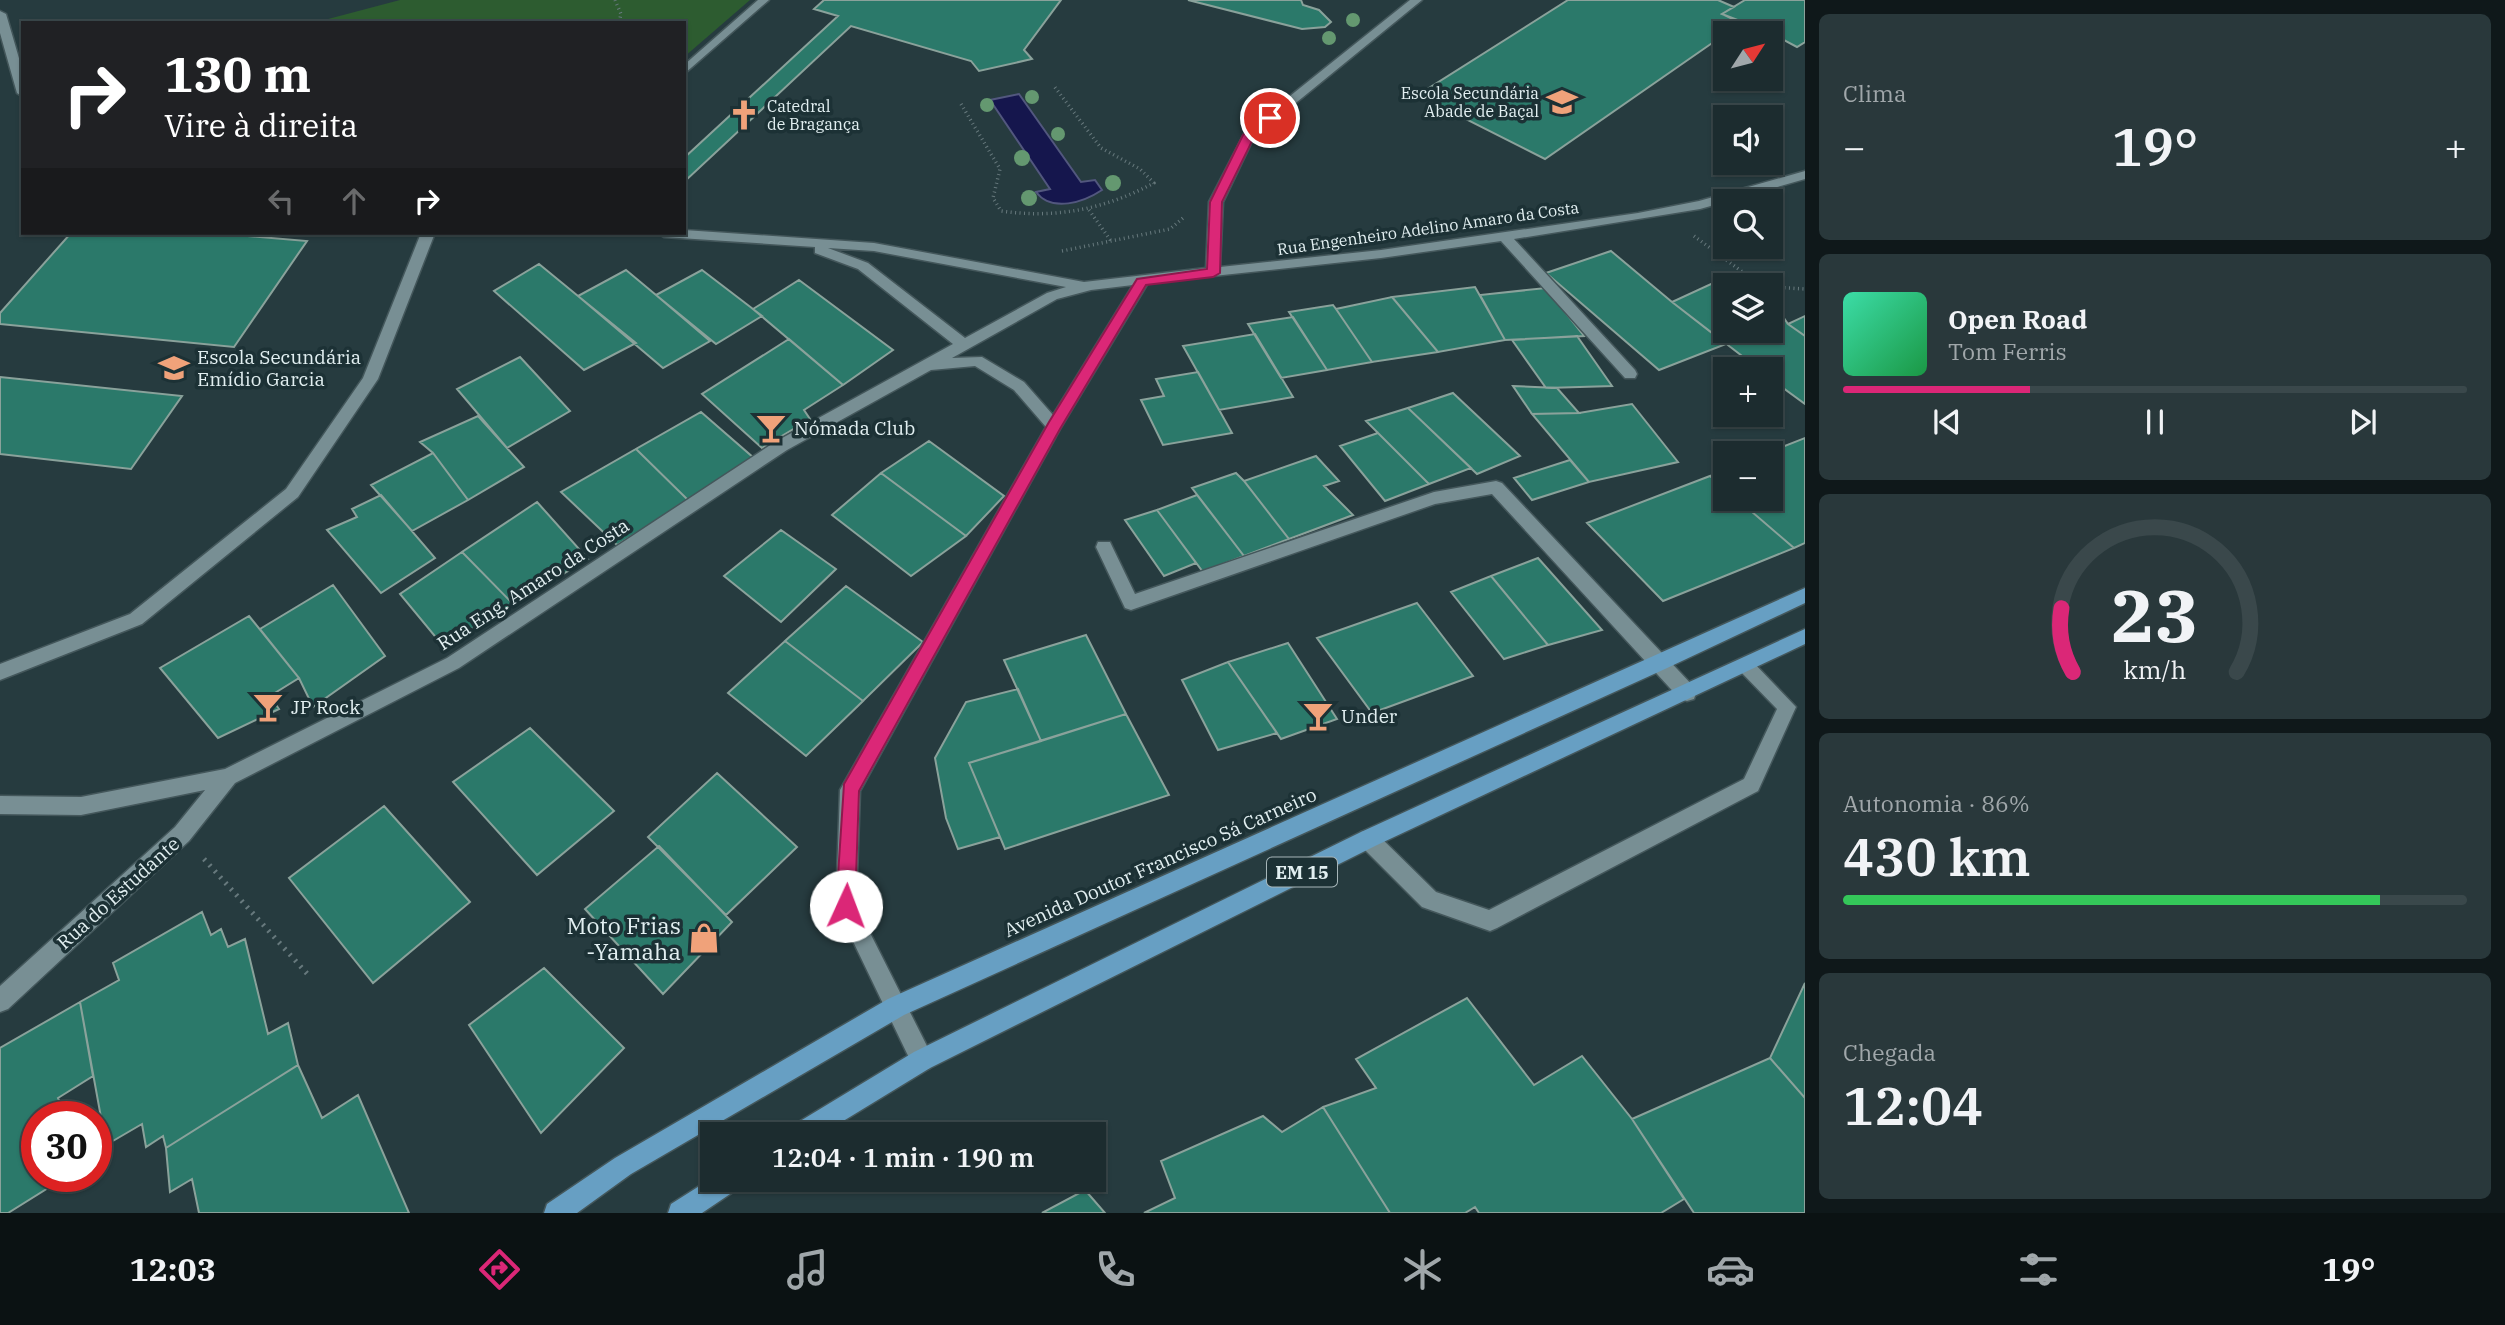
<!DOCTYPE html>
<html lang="pt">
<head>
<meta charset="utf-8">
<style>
	body { margin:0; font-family:"IBM Plex Serif",serif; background:#29383b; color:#f1f3f6; height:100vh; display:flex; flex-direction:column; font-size:26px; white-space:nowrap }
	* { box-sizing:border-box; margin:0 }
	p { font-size:23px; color:#a0a7aa }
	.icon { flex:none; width:38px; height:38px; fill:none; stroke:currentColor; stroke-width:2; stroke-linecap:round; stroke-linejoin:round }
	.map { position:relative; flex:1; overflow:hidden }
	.details { display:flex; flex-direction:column; gap:14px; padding:14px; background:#0f181a; width:700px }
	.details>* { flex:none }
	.top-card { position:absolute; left:21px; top:21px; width:665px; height:214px; border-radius:0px; box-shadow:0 2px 5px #0004,0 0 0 2px #3a484b; background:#202124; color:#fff; overflow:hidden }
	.needle { width:46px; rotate:54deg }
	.fabs { position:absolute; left:1713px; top:21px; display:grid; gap:14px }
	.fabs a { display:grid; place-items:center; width:70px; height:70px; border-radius:0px; background:#1c2c2f; box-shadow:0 2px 5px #0004,0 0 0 2px #3a484b; font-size:35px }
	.speed { position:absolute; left:21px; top:1101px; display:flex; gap:14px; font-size:35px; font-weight:700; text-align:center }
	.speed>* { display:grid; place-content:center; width:91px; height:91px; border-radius:50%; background:#1c2c2f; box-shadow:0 2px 5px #0004,0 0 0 2px #3a484b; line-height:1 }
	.speed .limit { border:10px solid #d22; background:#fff; color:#111 }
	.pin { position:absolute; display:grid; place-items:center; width:60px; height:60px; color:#fff; margin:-30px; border:4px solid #fff; border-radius:50%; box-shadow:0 2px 7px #0007 }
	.me { position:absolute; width:77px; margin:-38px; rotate:2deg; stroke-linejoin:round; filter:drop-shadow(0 0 5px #0008) }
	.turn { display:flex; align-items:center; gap:24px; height:147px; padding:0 28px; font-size:32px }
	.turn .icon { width:91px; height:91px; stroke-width:2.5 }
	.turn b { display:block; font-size:49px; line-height:60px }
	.lanes { display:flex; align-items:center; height:66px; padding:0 28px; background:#0003; justify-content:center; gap:35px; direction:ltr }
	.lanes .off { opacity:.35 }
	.big { font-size:52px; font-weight:600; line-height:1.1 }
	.details .widget { flex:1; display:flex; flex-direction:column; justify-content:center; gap:10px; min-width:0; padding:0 24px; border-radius:10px; background:#29383b }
	.details .dial { align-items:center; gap:0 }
	.dial svg { height:182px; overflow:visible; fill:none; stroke:#3a484b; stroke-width:7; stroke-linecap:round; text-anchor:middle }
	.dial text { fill:#f1f3f6; stroke:none }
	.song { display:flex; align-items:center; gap:21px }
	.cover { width:84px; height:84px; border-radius:10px; background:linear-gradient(135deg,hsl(160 70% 55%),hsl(140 70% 35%)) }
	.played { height:7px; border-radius:4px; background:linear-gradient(90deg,#db2777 30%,#3a484b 30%) }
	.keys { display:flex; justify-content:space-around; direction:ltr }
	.heat { display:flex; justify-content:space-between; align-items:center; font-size:38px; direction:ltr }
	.charge { height:10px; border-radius:5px; background:linear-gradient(90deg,#34c759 86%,#3a484b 0) }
	.trip { position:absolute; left:700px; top:1122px; width:406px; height:70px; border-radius:0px; background:#1c2c2f; box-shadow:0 2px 5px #0004,0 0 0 2px #3a484b; font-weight:600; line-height:70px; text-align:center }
	.dock { display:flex; height:112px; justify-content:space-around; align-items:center; background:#0b1213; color:#a0a7aa }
	.dock .icon { width:49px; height:49px }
	.dock .selected { color:#db2777 }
	.dock b { font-size:32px; color:#f1f3f6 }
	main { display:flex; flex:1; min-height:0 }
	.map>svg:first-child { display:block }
	.green { fill:#2d5c30 }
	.water { fill:#15164d; stroke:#52577e; stroke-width:2 }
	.building { fill:#2b796a; stroke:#8aa29b; stroke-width:2 }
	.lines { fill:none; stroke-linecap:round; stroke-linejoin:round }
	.minor-casing { stroke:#44575b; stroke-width:3 }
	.major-casing { stroke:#44575b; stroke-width:3 }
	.path-far1 { stroke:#67797d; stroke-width:3.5; stroke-dasharray:1 3.5; stroke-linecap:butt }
	.path { stroke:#67797d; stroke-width:5; stroke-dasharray:2 6; stroke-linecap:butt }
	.minor { fill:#788f94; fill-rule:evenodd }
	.major { fill:#679fc3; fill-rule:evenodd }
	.tree { fill:#649870 }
	.route { fill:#db2777; stroke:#8e194d; stroke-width:2 }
	.labels { text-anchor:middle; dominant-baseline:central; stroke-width:7; stroke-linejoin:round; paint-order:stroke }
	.far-poi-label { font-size:16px; fill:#e2eff1; stroke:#1c3135; text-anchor:end }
	.far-street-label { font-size:16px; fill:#e2eff1; stroke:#1c3135 }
	.shield { fill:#1c3135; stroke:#a7b6b9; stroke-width:2 }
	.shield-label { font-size:18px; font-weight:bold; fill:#e2eff1 }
	.poi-label { font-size:19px; fill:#e2eff1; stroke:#1c3135; text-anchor:start }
	.street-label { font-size:19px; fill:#e2eff1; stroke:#1c3135 }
	.near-poi-label { font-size:23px; fill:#e2eff1; stroke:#1c3135; text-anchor:end }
</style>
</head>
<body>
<main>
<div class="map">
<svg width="1805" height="1213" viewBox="0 0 1805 1213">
	<rect width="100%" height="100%" fill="#263b3f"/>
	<path class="green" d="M 400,0 L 750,0 L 684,57 L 684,23 L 313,23 Z"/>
	<path class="water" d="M 1019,94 L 1081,182 L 1095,180 L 1102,190 C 1084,202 1052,213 1036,192 L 1050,189 L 990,100 Z"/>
	<path class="building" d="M 824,0 L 1061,0 L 1024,50 L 1032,59 L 979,71 L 971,61 L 851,26 L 684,182 L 684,158 L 838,16 L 814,9 Z
		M 1188,0 L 1301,0 L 1303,5 L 1319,10 L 1331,22 L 1325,27 L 1302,29 Z
		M 1568,0 L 1718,0 L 1734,7 L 1722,14 L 1741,23 L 1545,159 L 1418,95 Z
		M 1745,0 L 1805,0 L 1805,42 L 1797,47 L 1771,33 L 1722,14 Z
		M 71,233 L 213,233 L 307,241 L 234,347 L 0,324 L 0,313 Z
		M 1611,251 L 1672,302 L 1726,344 L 1659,370 L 1546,273 Z
		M 539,264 L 578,296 L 636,343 L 584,370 L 494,291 Z
		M 626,270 L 656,295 L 710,341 L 663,368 L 578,296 Z
		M 702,270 L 753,309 L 762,316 L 716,344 L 656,295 Z
		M 1724,278 L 1757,285 L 1726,285 L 1726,331 L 1771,331 L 1771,299 L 1788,324 L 1805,336 L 1805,404 L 1771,379 L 1771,369 L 1759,369 L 1672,302 Z
		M 799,280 L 893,350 L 843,385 L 753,309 Z
		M 1475,287 L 1505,340 L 1438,352 L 1392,297 Z
		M 1546,288 L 1584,336 L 1505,340 L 1480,295 Z
		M 1392,297 L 1438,352 L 1372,362 L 1336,309 Z
		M 1333,305 L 1336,309 L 1372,362 L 1327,370 L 1289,312 Z
		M 1805,316 L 1805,336 L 1788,324 Z
		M 1293,317 L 1327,370 L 1281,378 L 1248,324 Z
		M 1255,334 L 1293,397 L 1219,410 L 1183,346 Z
		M 1577,336 L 1612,386 L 1546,388 L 1512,340 Z
		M 789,339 L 843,385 L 804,410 L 810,419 L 762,448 L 702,394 Z
		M 520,357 L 570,411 L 507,448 L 457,389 Z
		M 1198,372 L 1232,433 L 1163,445 L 1141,400 L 1164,396 L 1156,379 Z
		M 0,377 L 182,396 L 131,469 L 0,454 Z
		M 1513,386 L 1557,388 L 1579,413 L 1532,414 Z
		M 1453,393 L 1520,456 L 1477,474 L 1408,408 Z
		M 1632,404 L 1678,462 L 1589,482 L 1532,414 L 1579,413 Z
		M 1408,408 L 1471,468 L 1429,484 L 1366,421 Z
		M 701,412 L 755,459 L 689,501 L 636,449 Z
		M 478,416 L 524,467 L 468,500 L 433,453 L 420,442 Z
		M 1378,433 L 1429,484 L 1385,501 L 1340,446 Z
		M 1805,438 L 1805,543 L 1794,548 L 1737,499 L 1771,499 L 1771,453 L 1767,453 Z
		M 929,441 L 1004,496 L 966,536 L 881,473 Z
		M 636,449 L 689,501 L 617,545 L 561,492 Z
		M 433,453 L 468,500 L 412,531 L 371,485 Z
		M 1316,456 L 1339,481 L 1324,486 L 1353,515 L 1289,539 L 1244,481 Z
		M 1570,460 L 1589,482 L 1532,500 L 1514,478 Z
		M 1726,470 L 1726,489 L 1710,476 Z
		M 881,473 L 966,536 L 911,576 L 832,515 Z
		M 1236,473 L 1244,481 L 1289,539 L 1244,556 L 1192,488 Z
		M 1710,476 L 1726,489 L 1726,499 L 1737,499 L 1794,548 L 1663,601 L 1587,523 Z
		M 381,495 L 435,558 L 381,593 L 327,530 L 357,517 L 352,509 Z
		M 1197,495 L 1244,556 L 1203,572 L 1157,510 Z
		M 537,502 L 588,559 L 513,604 L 462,552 Z
		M 1157,510 L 1196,563 L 1164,576 L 1125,520 Z
		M 781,530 L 836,569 L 781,622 L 724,576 Z
		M 462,552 L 513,604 L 443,646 L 400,594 Z
		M 1538,558 L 1602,630 L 1548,645 L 1491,576 Z
		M 1491,576 L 1548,645 L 1504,659 L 1451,592 Z
		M 333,585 L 385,656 L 313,707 L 299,678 L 260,629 Z
		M 846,586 L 923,642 L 863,701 L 785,641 Z
		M 1417,603 L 1473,676 L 1372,713 L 1317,638 Z
		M 249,616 L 299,678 L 270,696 L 279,709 L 218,738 L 160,668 Z
		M 1086,635 L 1126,714 L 1041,741 L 1004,660 Z
		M 785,641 L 863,701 L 806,756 L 728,693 Z
		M 1288,643 L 1337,719 L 1281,739 L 1228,662 Z
		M 1228,662 L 1277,733 L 1218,750 L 1182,680 Z
		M 1018,689 L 1041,741 L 969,763 L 1000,837 L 958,849 L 946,818 L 935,758 L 966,702 Z
		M 1126,714 L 1169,795 L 1005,849 L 969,763 Z
		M 530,728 L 614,811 L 537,875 L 453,782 Z
		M 717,773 L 797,847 L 726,915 L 648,837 Z
		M 384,806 L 470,902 L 373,983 L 289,878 Z
		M 659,846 L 732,922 L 663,994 L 585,909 Z
		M 202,912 L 211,935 L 221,929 L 228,947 L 245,939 L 268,1034 L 288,1023 L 298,1065 L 166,1148 L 163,1136 L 146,1147 L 142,1124 L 106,1145 L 80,1002 L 119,980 L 113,963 Z
		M 544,968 L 624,1048 L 541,1133 L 469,1025 Z
		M 1805,983 L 1805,1098 L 1770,1058 Z
		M 1467,998 L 1534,1085 L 1582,1056 L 1632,1119 L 1684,1199 L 1661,1213 L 1479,1213 L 1475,1207 L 1465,1213 L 1390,1213 L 1323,1107 L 1376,1088 L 1356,1059 Z
		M 80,1002 L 93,1076 L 58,1098 L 67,1116 L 37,1116 L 37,1176 L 54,1176 L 56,1183 L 8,1213 L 0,1213 L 0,1048 Z
		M 1770,1058 L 1805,1098 L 1805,1213 L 1694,1213 L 1632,1119 Z
		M 298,1065 L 322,1118 L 358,1095 L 409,1213 L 199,1213 L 192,1179 L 170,1192 L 166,1148 Z
		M 1323,1107 L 1390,1213 L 1144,1213 L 1175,1198 L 1161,1161 L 1263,1116 L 1282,1132 Z
		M 1085,1190 L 1105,1213 L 1042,1213 Z"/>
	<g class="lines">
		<g class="minor-casing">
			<path id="minor" d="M 758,0 L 769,0 L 684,74 L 684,65 Z
				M 1410,0 L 1422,0 L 1254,137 L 1223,202 L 1220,267 L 1381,250 L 1638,213 L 1699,201 L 1805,171 L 1805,179 L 1700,209 L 1514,239 L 1635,370 L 1637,374 L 1635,378 L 1625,378 L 1501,241 L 1381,258 L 1148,283 L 1060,429 L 860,791 L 856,905 L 930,1052 L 933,1060 L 930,1068 L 922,1071 L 914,1068 L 836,906 L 840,790 L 1046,427 L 1014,390 L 975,366 L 931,370 L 787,450 L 459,668 L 235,783 L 189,841 L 8,1009 L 0,1012 L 0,986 L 175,827 L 205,790 L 81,815 L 0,814 L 0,796 L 81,797 L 225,769 L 447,658 L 775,442 L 953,344 L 858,269 L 815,253 L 815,247 L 664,237 L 657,233 L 684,233 L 684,230 L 874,243 L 1084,282 L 1206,268 L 1209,202 L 1245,132 ZM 828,248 L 874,251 L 1066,287 L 1047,293 L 965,338 L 868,263 ZM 1133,285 L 1053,415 L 1024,382 L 982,357 L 952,358 L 1057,299 L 1091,290 Z
				M 0,11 L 6,14 L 23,72 L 23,97 L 17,93 L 0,33 Z
				M 421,233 L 435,233 L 378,379 L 298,497 L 142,624 L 0,680 L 0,664 L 130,614 L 286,489 L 363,378 Z
				M 1496,481 L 1502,483 L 1694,687 L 1696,693 L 1694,699 L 1687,701 L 1680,699 L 1492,494 L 1435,504 L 1131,610 L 1125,608 L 1096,547 L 1098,542 L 1110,542 L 1135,594 L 1434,492 Z
				M 1745,657 L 1751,660 L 1796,707 L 1758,791 L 1497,928 L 1490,931 L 1422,907 L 1361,846 L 1358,839 L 1361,832 L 1368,830 L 1375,832 L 1436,892 L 1489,910 L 1744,779 L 1777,709 L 1739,670 L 1736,665 L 1739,660 Z"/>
		</g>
		<g class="major-casing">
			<path id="major" d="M 1805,588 L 1805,603 L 1665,669 L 904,1015 L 631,1174 L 577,1213 L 544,1213 L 547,1204 L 615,1158 L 888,999 Z
				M 1805,629 L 1805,644 L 1375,846 L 930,1068 L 822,1134 L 788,1134 L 792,1126 L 914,1052 L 1361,832 Z
				M 712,1178 L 743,1180 L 739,1188 L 702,1213 L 668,1213 L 671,1204 Z"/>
		</g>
		<path class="path-far1" d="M 615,0 L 621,14 L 619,23
			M 961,104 L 1000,169 L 993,198 L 1001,211 C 1056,219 1105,209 1154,183 L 1140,169 L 1101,148 L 1054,86
			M 1089,210 L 1111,241
			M 1694,236 L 1760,285
			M 1062,251 L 1170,229 L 1183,218
			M 1771,287 L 1805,289"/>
		<path class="path" d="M 204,859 L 311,978"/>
		<use href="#minor" class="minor"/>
		<use href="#major" class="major"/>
	</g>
	<g class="tree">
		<circle cx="1353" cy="20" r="7"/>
		<circle cx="1329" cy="38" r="7"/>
		<circle cx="1032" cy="97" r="7"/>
		<circle cx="987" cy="105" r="7"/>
		<circle cx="1058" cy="134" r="7"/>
		<circle cx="1022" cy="158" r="8"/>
		<circle cx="1113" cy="183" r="8"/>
		<circle cx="1029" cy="198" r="8"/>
	</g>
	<path class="route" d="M 1270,115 L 1275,118 L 1254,137 L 1222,202 L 1220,273 L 1213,277 L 1146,285 L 1060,429 L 859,791 L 855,906 L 852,912 L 846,915 L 839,912 L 836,906 L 844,784 L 1049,422 L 1137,279 L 1207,269 L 1210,202 L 1243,135 Z"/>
	<defs>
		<g id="school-bare" transform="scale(2.415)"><path d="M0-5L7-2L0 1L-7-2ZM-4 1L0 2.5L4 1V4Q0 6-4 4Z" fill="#f0a27a" stroke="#1c3135" stroke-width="2.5" paint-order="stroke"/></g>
		<g id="church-bare" transform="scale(2.415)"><path d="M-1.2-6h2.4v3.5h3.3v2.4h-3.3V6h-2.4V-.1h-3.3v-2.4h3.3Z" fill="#f0a27a" stroke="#1c3135" stroke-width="2.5" paint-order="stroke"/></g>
		<g id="bar-bare" transform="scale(2.415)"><path d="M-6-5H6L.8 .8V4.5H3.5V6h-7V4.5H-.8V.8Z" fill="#f0a27a" stroke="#1c3135" stroke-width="2.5" paint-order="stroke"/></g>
		<g id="shop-bare" transform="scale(2.415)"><path d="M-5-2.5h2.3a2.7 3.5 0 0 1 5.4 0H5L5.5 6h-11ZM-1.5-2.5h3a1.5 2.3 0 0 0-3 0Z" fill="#f0a27a" stroke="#1c3135" stroke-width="2.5" paint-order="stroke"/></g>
	</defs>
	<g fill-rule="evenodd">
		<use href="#school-bare" x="1562" y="102"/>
		<use href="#church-bare" x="744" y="115"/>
		<use href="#school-bare" x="174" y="368"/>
		<use href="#bar-bare" x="771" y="428"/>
		<use href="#bar-bare" x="268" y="707"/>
		<use href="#bar-bare" x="1318" y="716"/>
		<use href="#shop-bare" x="704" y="938"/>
	</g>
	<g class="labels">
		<g class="far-poi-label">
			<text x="1539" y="93">Escola Secundária<tspan x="1539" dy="18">Abade de Baçal</tspan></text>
			<text x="767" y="106" text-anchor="start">Catedral<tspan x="767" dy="18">de Bragança</tspan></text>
		</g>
		<g class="far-street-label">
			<text transform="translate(1428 228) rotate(-8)">Rua Engenheiro Adelino Amaro da Costa</text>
		</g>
		<rect class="shield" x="1267" y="857.5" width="70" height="29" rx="5"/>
		<g class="shield-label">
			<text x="1302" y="872">EM 15</text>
		</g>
		<g class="poi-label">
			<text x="197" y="357">Escola Secundária<tspan x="197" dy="22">Emídio Garcia</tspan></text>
			<text x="794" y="428">Nómada Club</text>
			<text x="291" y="707">JP Rock</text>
			<text x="1341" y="716">Under</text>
		</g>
		<g class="street-label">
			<text transform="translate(533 584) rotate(-33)">Rua Eng. Amaro da Costa</text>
			<text transform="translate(1160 862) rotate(-24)">Avenida Doutor Francisco Sá Carneiro</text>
			<text transform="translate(118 893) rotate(-42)">Rua do Estudante</text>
		</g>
		<g class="near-poi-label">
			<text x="681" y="925">Moto Frias<tspan x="681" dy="26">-Yamaha</tspan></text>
		</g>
	</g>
</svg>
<div class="fabs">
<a><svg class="needle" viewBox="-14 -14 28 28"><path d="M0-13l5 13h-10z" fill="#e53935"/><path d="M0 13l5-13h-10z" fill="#a0a7aa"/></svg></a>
<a><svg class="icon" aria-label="sound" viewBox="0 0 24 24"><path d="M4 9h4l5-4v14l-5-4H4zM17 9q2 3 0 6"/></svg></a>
<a><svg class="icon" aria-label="search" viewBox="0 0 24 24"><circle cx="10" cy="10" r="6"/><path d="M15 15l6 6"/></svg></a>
<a><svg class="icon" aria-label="layers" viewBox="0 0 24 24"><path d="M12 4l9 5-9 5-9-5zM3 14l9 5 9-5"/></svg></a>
<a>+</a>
<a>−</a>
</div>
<div class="speed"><div class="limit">30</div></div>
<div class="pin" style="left:1270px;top:118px;background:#d93025"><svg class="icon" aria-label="arrive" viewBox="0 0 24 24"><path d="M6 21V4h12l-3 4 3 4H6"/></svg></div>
<svg class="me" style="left:846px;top:906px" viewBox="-20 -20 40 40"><circle r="19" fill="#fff"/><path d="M0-13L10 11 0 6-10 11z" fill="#db2777"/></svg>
<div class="trip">12:04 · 1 min · 190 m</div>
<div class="top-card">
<div class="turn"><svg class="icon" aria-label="right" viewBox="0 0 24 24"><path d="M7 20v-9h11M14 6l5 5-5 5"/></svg><div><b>130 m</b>Vire à direita</div></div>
<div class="lanes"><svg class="icon off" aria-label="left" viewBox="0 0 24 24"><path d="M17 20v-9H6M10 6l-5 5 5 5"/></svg><svg class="icon off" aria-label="ahead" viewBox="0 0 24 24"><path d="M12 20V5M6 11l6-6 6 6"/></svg><svg class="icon" aria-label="right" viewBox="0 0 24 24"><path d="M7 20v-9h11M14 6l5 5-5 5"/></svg></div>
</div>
</div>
<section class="details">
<div class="widget"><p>Clima</p>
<div class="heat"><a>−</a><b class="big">19°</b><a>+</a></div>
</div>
<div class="widget">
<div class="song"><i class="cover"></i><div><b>Open Road</b><p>Tom Ferris</p></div></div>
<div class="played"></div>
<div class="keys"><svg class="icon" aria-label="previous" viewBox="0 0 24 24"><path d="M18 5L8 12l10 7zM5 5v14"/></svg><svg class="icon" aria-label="pause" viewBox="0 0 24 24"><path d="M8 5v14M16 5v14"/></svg><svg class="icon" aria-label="next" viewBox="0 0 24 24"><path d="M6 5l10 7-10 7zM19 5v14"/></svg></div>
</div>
<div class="widget dial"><svg viewBox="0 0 100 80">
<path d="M14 69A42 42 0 1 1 86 69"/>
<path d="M14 69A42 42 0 0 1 9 41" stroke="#db2777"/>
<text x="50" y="56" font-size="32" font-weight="700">23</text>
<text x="50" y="72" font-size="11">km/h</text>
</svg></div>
<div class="widget"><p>Autonomia · 86%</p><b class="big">430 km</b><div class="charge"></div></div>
<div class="widget"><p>Chegada</p><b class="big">12:04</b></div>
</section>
</main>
<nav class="dock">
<b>12:03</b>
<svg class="icon selected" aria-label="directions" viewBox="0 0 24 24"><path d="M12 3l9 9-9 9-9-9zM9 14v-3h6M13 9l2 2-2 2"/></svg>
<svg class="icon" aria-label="music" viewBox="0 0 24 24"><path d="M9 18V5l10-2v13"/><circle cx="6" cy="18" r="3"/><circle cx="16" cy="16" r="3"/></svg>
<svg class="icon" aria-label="phone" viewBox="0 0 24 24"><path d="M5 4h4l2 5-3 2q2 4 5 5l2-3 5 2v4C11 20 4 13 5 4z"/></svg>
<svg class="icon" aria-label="climate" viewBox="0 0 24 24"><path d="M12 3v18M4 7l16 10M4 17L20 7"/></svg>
<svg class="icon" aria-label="car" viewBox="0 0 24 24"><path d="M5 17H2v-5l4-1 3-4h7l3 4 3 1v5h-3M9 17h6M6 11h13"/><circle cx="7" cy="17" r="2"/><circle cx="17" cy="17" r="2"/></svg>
<svg class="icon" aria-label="filters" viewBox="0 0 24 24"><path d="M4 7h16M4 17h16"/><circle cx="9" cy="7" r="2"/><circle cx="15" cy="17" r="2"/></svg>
<b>19°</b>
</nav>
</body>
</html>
